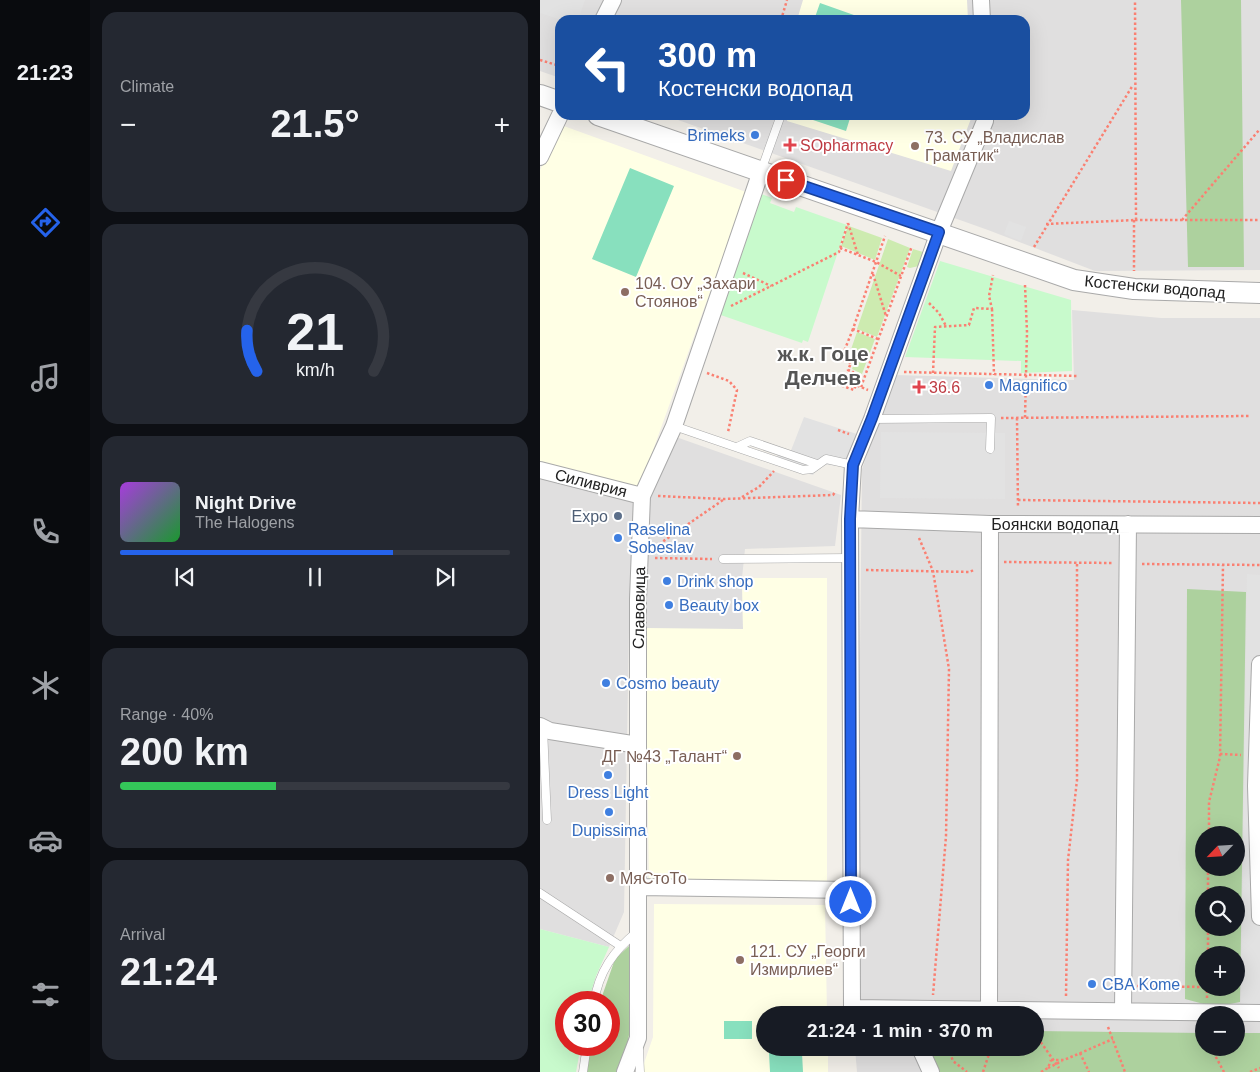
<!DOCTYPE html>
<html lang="en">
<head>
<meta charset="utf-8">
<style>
	body { margin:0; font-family:Arial,sans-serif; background:#242831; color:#f1f3f6; height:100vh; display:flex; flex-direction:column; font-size:19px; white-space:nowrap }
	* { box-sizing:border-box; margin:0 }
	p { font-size:16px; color:#9ea1a6 }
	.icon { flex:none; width:28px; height:28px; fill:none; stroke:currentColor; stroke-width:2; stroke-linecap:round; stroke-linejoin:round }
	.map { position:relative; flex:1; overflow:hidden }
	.details { display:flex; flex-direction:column; gap:12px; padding:12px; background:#0d0f14; width:450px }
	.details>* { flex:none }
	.guide { position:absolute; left:15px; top:15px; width:475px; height:105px; border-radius:15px; box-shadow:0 5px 20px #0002; background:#1a4fa0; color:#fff; overflow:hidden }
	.needle { width:32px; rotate:245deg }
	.fabs { position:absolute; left:655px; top:826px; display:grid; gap:10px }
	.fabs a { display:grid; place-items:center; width:50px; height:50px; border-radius:50%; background:#171b24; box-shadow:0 5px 20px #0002; font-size:25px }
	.speed { position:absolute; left:15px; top:991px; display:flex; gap:10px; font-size:25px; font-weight:700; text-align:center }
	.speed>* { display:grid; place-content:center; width:65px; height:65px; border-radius:50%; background:#171b24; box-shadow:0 5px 20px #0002; line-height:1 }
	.speed .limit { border:8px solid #d22; background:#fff; color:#111 }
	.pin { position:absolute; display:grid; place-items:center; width:42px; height:42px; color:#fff; margin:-21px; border:2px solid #fff; border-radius:50%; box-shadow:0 1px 5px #0007 }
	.me { position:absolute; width:55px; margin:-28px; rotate:0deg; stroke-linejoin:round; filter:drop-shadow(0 0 4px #0008) }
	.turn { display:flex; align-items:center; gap:18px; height:105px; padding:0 20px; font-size:22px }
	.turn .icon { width:65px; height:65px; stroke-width:2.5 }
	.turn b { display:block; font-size:35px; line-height:42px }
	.big { font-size:38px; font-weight:600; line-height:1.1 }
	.details .tile { flex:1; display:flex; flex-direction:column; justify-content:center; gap:8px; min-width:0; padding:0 18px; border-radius:15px; background:#242831 }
	.details .dial { align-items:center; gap:0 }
	.dial svg { height:130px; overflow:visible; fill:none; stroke:#363941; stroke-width:7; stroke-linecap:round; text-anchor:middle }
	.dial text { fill:#f1f3f6; stroke:none }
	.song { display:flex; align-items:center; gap:15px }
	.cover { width:60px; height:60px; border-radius:8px; background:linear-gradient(135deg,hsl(280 70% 55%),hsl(130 70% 35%)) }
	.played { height:5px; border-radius:2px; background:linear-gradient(90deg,#2563eb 70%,#363941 70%) }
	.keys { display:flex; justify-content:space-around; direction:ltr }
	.heat { display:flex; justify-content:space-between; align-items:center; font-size:28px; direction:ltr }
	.charge { height:8px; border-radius:4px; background:linear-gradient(90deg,#34c759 40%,#363941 0) }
	.trip { position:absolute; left:216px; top:1006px; width:288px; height:50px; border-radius:25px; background:#171b24; box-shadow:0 5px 20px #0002; font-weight:600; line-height:50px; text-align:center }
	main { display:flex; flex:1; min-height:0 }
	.dock { display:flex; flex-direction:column; width:90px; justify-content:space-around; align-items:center; background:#090b0e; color:#9ea1a6 }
	.dock .icon { width:35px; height:35px }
	.dock .on { color:#2563eb }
	.dock b { font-size:22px; color:#f1f3f6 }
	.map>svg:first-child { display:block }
	.residential { fill:#e0dfdf; fill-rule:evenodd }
	.education { fill:#ffffe5 }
	.grass { fill:#cdebb0 }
	.forest { fill:#add19e; fill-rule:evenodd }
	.park { fill:#c8facc }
	.pitch { fill:#88e0be }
	.parking { fill:#e2e2e2 }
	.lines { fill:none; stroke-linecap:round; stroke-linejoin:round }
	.service-casing { stroke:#a9a9a9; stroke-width:9 }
	.minor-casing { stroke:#a9a9a9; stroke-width:18 }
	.tertiary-casing { stroke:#a9a9a9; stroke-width:22 }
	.path { stroke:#fa8072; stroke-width:2.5; stroke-dasharray:2.5 2.5; stroke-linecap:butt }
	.service { stroke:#fff; stroke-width:8 }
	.minor { stroke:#fff; stroke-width:16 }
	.tertiary { stroke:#fff; stroke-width:20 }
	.route-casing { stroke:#184099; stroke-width:12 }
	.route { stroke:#2563eb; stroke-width:9 }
	.shop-dot { fill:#3f7fe0; stroke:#fff; stroke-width:2 }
	.health-dot { fill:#e0444e; stroke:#fff; stroke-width:2 }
	.education-dot { fill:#8d6e63; stroke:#fff; stroke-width:2 }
	.service-dot { fill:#5c6f8a; stroke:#fff; stroke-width:2 }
	.labels { text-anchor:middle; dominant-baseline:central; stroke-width:4; stroke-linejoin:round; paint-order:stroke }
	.shop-label { font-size:16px; fill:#366cbe; stroke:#fff; text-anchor:start }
	.education-label { font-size:16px; fill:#785e54; stroke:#fff; text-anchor:start }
	.health-label { font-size:16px; fill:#be3a42; stroke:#fff; text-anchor:start }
	.street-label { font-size:16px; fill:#222; stroke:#fff }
	.service-label { font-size:16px; fill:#4e5e75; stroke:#fff; text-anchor:end }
	.district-label { font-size:21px; font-weight:bold; fill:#555; stroke:#fff }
</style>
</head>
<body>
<main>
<nav class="dock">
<b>21:23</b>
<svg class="icon on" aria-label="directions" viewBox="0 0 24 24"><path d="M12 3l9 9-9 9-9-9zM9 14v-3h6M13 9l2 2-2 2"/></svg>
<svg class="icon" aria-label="music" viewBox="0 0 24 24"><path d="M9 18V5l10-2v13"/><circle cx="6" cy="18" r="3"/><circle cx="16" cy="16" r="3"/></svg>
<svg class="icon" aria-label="phone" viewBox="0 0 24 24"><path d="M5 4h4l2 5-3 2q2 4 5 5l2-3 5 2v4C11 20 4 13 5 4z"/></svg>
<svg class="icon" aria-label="climate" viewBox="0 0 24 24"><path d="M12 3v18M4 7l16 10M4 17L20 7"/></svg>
<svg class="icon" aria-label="car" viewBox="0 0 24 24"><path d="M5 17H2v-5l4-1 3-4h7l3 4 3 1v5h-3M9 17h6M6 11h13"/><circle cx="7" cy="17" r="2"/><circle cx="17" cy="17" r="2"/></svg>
<svg class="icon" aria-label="filters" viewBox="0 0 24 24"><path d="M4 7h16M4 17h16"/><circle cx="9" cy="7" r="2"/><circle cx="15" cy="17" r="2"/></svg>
</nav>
<section class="details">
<div class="tile"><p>Climate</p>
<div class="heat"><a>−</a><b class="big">21.5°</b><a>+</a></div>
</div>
<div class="tile dial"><svg viewBox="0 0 100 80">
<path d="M14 69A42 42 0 1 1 86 69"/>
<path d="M14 69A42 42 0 0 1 8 44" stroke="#2563eb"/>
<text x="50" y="56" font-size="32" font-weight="700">21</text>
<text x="50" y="72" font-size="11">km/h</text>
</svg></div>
<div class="tile">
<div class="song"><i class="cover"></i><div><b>Night Drive</b><p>The Halogens</p></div></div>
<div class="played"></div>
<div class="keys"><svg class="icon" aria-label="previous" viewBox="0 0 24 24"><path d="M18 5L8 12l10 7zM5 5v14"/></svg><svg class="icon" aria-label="pause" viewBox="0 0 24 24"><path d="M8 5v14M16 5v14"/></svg><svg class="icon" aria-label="next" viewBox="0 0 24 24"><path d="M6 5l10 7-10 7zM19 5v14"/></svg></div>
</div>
<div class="tile"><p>Range · 40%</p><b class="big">200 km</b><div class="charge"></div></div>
<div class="tile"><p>Arrival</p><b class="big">21:24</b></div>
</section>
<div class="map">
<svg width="720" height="1072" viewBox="0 0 720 1072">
	<rect width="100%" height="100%" fill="#f2efe9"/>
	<path class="residential" d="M 0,0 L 720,0 L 720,270 L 555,271 L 448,230 L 124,115 L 485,115 L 485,20 L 20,20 L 20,78 L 0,71 Z
		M 532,310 L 621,318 L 720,318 L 720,1072 L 317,1072 L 315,1048 L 495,1048 L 495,1015 L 316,1015 L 322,469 L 355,375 L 534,380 ZM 664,835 L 696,835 L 696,868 L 664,868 ZM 664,895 L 696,895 L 696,928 L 664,928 ZM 664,955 L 696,955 L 696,988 L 664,988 ZM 664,1015 L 696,1015 L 696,1048 L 664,1048 Z
		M 136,437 L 301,495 L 295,546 L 205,549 L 202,578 L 203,629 L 89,629 L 84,912 L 69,947 L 0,929 L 0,474 L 92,499 Z"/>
	<path class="education" d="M 263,0 L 427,0 L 428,20 L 257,20 Z
		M 248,115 L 432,115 L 432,116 L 411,171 L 247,121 Z
		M 21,125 L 206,192 L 99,489 L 0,465 L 0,170 Z
		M 202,578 L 287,578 L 287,883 L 109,885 L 105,628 L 203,629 Z
		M 114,904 L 285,905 L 287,1015 L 225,1015 L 225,1048 L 288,1048 L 288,1072 L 101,1072 L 113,1037 Z"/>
	<path class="grass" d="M 306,225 L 342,238 L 335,260 L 301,246 L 308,226 Z
		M 348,239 L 370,248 L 337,337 L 317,329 Z
		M 373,249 L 383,252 L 379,266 L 370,268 L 367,267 Z
		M 317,332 L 335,339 L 322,374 L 312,369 L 315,361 L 308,358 Z"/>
	<path class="forest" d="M 641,0 L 701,0 L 704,267 L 648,267 Z
		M 647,589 L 706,592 L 700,1002 L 675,1007 L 645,999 ZM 664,835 L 696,835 L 696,868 L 664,868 ZM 664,895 L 696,895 L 696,928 L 664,928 ZM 664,955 L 696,955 L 696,988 L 664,988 Z
		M 89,946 L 93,949 C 91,988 97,1038 76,1072 L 46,1072 L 50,1045 L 69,1045 L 69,1002 L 60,1002 L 75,959 Z
		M 495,1031 L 664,1033 L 664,1048 L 696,1048 L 696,1033 L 720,1033 L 720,1072 L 395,1072 L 384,1048 L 495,1048 Z"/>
	<path class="park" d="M 219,193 L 232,198 L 230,203 L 254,212 L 256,207 L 307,225 L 268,342 L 263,340 L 262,343 L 175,313 Z
		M 400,261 L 531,300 L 532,371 L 481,373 L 481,361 L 365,357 Z
		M 0,929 L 69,947 L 56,976 L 48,1002 L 26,1002 L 26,1045 L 41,1045 L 36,1072 L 0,1072 Z"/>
	<path class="pitch" d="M 280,3 L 328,20 L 274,20 Z
		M 258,115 L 311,115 L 306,131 Z
		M 90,168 L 134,186 L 96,277 L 52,259 Z
		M 184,1021 L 212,1021 L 212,1039 L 184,1039 Z
		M 229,1053 L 262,1053 L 263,1072 L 230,1072 Z"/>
	<path class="parking" d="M 0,0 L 45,0 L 38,20 L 21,20 L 0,13 Z
		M 469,221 L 486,227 L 481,241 L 464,234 Z
		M 264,417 L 323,436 L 305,467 L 281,464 L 273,475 L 234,465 L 240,449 L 250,453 Z
		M 341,432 L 465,433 L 465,499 L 340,498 Z
		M 707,574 L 720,575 L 720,1005 L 701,1005 Z"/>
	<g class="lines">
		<g class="service-casing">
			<path id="service" d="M 221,171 L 241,115
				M 332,419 L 451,418 L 450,449
				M 134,426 L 263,470 L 272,469 L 286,459 L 313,465
				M 197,447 L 210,441 L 277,464
				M 183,559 L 310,558
				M 3,728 L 7,820
				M 0,893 L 79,945
				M 54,1002 C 59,972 73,951 97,932
				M 99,1049 L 100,1072
				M 43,1072 L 47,1045"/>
		</g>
		<g class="minor-casing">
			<path id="minor" d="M 441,0 L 442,20
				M 63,20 L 73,0
				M 445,115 L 445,121 L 399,232 L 332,419 L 313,465 L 310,519 L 312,1008 L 720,1013
				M 0,157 L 20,115
				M 0,470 L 102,496
				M 310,519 L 450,524 L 720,525
				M 720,664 L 716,786 L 720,917
				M 0,726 L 10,731 L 98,745
				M 98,887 L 311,890
				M 449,1009 L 450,524
				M 583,1011 L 588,524
				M 380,1048 L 391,1072
				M 85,1072 L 98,1038 L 98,599 L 102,496 L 134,426 L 221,171"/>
		</g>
		<g class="tertiary-casing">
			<path id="tertiary" d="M 0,95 L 20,102
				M 58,115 L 534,280 L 594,289 L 720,293"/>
		</g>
		<path class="path" d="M 241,20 L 247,0
			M 0,60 L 20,66
			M 594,220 L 594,271
			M 595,220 L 720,220
			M 642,220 L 720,129
			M 308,223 L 318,255
			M 506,224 L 596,220 L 595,0
			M 494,247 L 593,85
			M 300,248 L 336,262 L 361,276
			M 203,273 L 231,286
			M 333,274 L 346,316
			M 485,285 L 487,332 L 485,418
			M 389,303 L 399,313 L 406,326
			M 191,306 L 299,252 L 308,223
			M 452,309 L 454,375
			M 338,339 L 313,329 L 345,236
			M 364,372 L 538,376
			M 167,373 L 189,381 L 197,390 L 188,432
			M 393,373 L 395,327 L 429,325 L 434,308 L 452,309 L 449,296 L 453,275
			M 285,374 L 302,380 L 300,385 L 314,390 L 316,385 L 328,390
			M 302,380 L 316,385
			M 309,383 L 313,372 L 308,370 L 311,363 L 301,359 L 313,329
			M 321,387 L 372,246
			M 461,418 L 709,416
			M 477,418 L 478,508
			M 298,430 L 309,434
			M 118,496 L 184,499 L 293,495 L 296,491
			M 202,497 L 219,487 L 234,471
			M 478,500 L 720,503
			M 379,538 L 393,571 L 409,669 L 406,836 L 393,995
			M 115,547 L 183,500
			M 115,558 L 172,559
			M 464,562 L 574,563
			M 602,564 L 720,565
			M 326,570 L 430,572 L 435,569
			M 680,754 L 701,755
			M 669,835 L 669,802 L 680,757 L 683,565
			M 668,895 L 668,868
			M 668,955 L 668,928
			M 597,986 L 664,987
			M 526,996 L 528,860 L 537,780 L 537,563
			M 667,998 L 667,988
			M 568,1027 L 585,1072
			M 495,1034 L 519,1068
			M 408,1048 L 413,1061 L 427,1072
			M 671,1048 L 684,1072
			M 540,1053 L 549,1072
			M 511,1060 L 524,1060 L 573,1039
			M 508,1068 L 522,1061
			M 443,1072 L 451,1048
			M 501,1072 L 508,1068 L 511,1060
			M 710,1072 L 720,1068"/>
		<use href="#service" class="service"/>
		<use href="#minor" class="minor"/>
		<use href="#tertiary" class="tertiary"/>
	</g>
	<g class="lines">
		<g class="route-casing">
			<path id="route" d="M 246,180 L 399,232 L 332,418 L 313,465 L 310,519 L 311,902"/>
		</g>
		<use href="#route" class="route"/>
	</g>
	<g class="shop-dot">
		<circle cx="215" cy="135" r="5"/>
		<circle cx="449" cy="385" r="5"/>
		<circle cx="78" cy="538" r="5"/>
		<circle cx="127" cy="581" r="5"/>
		<circle cx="129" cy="605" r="5"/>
		<circle cx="66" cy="683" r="5"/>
		<circle cx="68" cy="775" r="5"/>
		<circle cx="69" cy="812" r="5"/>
		<circle cx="552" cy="984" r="5"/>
	</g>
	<g class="health-dot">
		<path d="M247.5 137.5h5v5h5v5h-5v5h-5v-5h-5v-5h5z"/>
		<path d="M376.5 379.5h5v5h5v5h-5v5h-5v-5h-5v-5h5z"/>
	</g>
	<g class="education-dot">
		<circle cx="375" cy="146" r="5"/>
		<circle cx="85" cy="292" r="5"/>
		<circle cx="197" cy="756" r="5"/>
		<circle cx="70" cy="878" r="5"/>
		<circle cx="200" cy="960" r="5"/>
	</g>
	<circle class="service-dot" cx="78" cy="516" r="5"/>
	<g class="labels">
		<g class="shop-label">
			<text x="205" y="135" text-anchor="end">Brimeks</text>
			<text x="459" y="385">Magnifico</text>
			<text x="88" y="529">Raselina<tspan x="88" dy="18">Sobeslav</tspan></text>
			<text x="137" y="581">Drink shop</text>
			<text x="139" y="605">Beauty box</text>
			<text x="76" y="683">Cosmo beauty</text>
			<text x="68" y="792" text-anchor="middle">Dress Light</text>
			<text x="69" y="830" text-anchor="middle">Dupissima</text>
			<text x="562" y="984">CBA Kome</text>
		</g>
		<g class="education-label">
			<text x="385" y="137">73. СУ „Владислав<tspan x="385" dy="18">Граматик“</tspan></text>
			<text x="95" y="283">104. ОУ „Захари<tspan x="95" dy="18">Стоянов“</tspan></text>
			<text x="187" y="756" text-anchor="end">ДГ №43 „Талант“</text>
			<text x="80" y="878">МяСтоТо</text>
			<text x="210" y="951">121. СУ „Георги<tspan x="210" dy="18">Измирлиев“</tspan></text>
		</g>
		<g class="health-label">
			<text x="260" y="145">SOpharmacy</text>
			<text x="389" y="387">36.6</text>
		</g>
		<g class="street-label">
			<text transform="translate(615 287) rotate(5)">Костенски водопад</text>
			<text transform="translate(51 483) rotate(14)">Силиврия</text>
			<text x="515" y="524">Боянски водопад</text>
			<text transform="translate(99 608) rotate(-89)">Славовица</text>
		</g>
		<g class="service-label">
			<text x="68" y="516">Expo</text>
		</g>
		<g class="district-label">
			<text x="283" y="353">ж.к. Гоце<tspan x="283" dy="24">Делчев</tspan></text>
		</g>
	</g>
</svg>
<div class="fabs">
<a><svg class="needle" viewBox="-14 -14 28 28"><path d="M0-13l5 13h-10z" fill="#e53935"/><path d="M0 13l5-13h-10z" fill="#9ea1a6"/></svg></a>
<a><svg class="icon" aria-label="search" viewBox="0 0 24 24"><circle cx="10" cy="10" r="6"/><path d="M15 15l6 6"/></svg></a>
<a>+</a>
<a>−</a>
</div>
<div class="speed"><div class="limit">30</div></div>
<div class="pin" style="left:246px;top:180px;background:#d93025"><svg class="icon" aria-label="arrive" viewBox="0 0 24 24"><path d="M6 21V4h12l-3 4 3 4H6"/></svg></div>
<svg class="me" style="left:311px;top:902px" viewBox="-20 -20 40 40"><circle r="17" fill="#2563eb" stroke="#fff" stroke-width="3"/><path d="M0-11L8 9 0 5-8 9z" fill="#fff"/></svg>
<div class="trip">21:24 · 1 min · 370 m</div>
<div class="guide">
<div class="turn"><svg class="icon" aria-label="left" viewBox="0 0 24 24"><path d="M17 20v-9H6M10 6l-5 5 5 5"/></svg><div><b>300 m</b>Костенски водопад</div></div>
</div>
</div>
</main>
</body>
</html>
